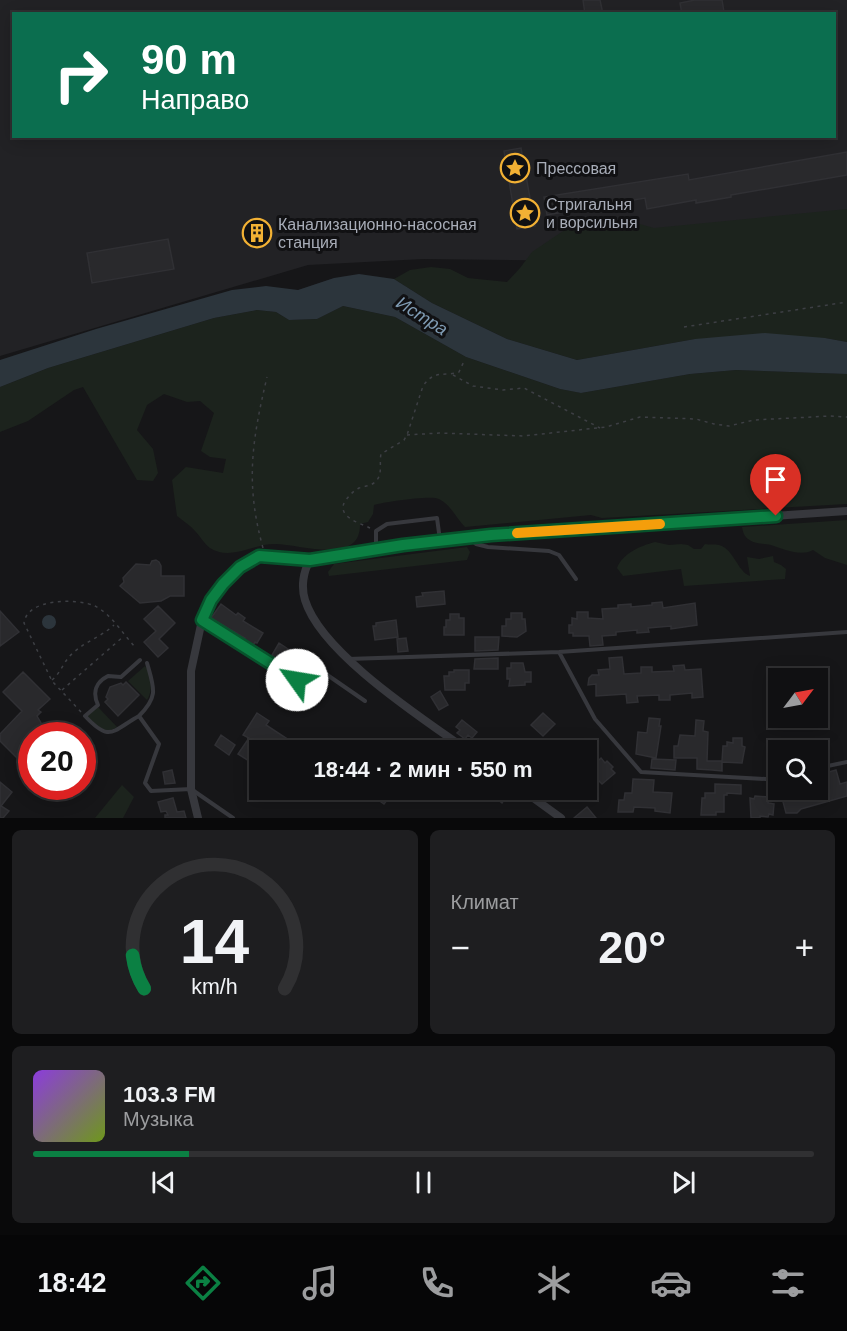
<!DOCTYPE html>
<html lang="ru">
<head>
<meta charset="utf-8">
<style>
	body { margin:0; font-family:Arial,sans-serif; background:#1e1e20; color:#f1f3f6; height:100vh; display:flex; flex-direction:column; font-size:22px; white-space:nowrap }
	* { box-sizing:border-box; margin:0 }
	p { font-size:20px; color:#9c9d9f }
	.icon { flex:none; width:33px; height:33px; fill:none; stroke:currentColor; stroke-width:2; stroke-linecap:round; stroke-linejoin:round }
	.map { position:relative; height:818px; overflow:hidden }
	.sheet { display:flex; flex-direction:column; gap:12px; padding:12px; background:#09090a; flex:1 }
	.sheet>* { flex:none }
	.hud { position:absolute; left:12px; top:12px; width:824px; height:126px; border-radius:0px; box-shadow:0 3px 15px #0003,0 0 0 2px #303032; background:#0b6e4f; color:#fff; overflow:hidden }
	.needle { width:39px; rotate:58deg }
	.fabs { position:absolute; left:768px; top:668px; display:grid; gap:12px }
	.fabs a { display:grid; place-items:center; width:60px; height:60px; border-radius:0px; background:#101012; box-shadow:0 3px 15px #0003,0 0 0 2px #303032; font-size:30px }
	.speed { position:absolute; left:18px; top:722px; display:flex; gap:12px; font-size:30px; font-weight:700; text-align:center }
	.speed>* { display:grid; place-content:center; width:78px; height:78px; border-radius:50%; background:#101012; box-shadow:0 3px 15px #0003,0 0 0 2px #303032; line-height:1 }
	.speed .limit { border:9px solid #d22; background:#fff; color:#111 }
	.pin { position:absolute; display:grid; place-items:center; width:51px; height:51px; color:#fff; margin:-62px -26px; border-radius:50% 50% 50% 0; rotate:-45deg; box-shadow:0 0 6px #0007 }
	.pin .icon { rotate:45deg }
	.me { position:absolute; width:66px; margin:-33px; rotate:302deg; stroke-linejoin:round; filter:drop-shadow(0 0 4px #0008) }
	.turn { display:flex; align-items:center; gap:21px; height:126px; padding:0 30px; font-size:27px }
	.turn .icon { width:78px; height:78px; stroke-width:2.5 }
	.turn b { display:block; font-size:42px; line-height:51px }
	.big { font-size:45px; font-weight:800; line-height:1.1 }
	.sheet .card { flex:1; display:flex; flex-direction:column; justify-content:center; gap:9px; min-width:0; padding:0 21px; border-radius:9px; background:#1e1e20 }
	.sheet .dial { align-items:center; gap:0 }
	.dial svg { height:156px; overflow:visible; fill:none; stroke:#303032; stroke-width:7; stroke-linecap:round; text-anchor:middle }
	.dial text { fill:#f1f3f6; stroke:none }
	.song { display:flex; align-items:center; gap:18px }
	.cover { width:72px; height:72px; border-radius:9px; background:linear-gradient(135deg,hsl(270 70% 55%),hsl(80 70% 35%)) }
	.played { height:6px; border-radius:3px; background:linear-gradient(90deg,#0b8043 20%,#303032 20%) }
	.keys { display:flex; justify-content:space-around; direction:ltr }
	.heat { display:flex; justify-content:space-between; align-items:center; font-size:33px; direction:ltr }
	.sheet .tiles { flex:1; display:grid; gap:12px; grid-template-columns:1fr 1fr }
	.card:last-child { grid-column:span 2 }
	.trip { position:absolute; left:249px; top:740px; width:348px; height:60px; border-radius:0px; background:#101012; box-shadow:0 3px 15px #0003,0 0 0 2px #303032; font-weight:800; line-height:60px; text-align:center }
	.menu { display:flex; height:96px; justify-content:space-around; align-items:center; background:#060607; color:#9c9d9f }
	.menu .icon { width:42px; height:42px }
	.menu .on { color:#0b8043 }
	.menu b { font-size:27px; color:#f1f3f6 }
	.map>svg:first-child { display:block }
	.built { fill:#222225; fill-rule:evenodd }
	.green { fill:#1c231d }
	.water { fill:#2c353c }
	.building { fill:#29292c; stroke:#303034; stroke-width:1.5 }
	.lines { fill:none; stroke-linecap:round; stroke-linejoin:round }
	.path { stroke:#3d3f44; stroke-width:1.5; stroke-dasharray:3 4.5; stroke-linecap:butt }
	.lane { stroke:#37383d; stroke-width:4 }
	.street { stroke:#37383d; stroke-width:8 }
	.route-casing { stroke:#07532c; stroke-width:15 }
	.route { stroke:#0b8043; stroke-width:10 }
	.slow { stroke:#f59e0b; stroke-width:10 }
	.labels { text-anchor:middle; dominant-baseline:central; stroke-width:6; stroke-linejoin:round; paint-order:stroke }
	.poi-label { font-size:16px; fill:#a8adb8; stroke:#111113; text-anchor:start }
	.water-label { font-size:18px; font-style:italic; fill:#7f9bb3; stroke:#111113 }
</style>
</head>
<body>
<div class="map">
<svg width="847" height="818" viewBox="0 0 847 818">
	<rect width="100%" height="100%" fill="#161618"/>
	<path class="built" d="M 0,0 L 847,0 L 847,249 L 744,263 L 423,259 L 308,265 L 0,356 ZM 14,14 L 834,14 L 834,136 L 14,136 Z"/>
	<path class="green" d="M 847,209 L 847,342 L 825,338 L 695,339 L 577,360 L 507,339 L 432,303 L 394,279 L 410,270 L 431,267 L 450,269 L 468,278 L 507,282 L 520,268 L 532,252 L 578,221 L 636,223 L 654,228 Z
		M 343,306 L 395,317 L 466,357 L 560,389 L 581,393 L 690,374 L 736,370 L 847,374 L 847,504 L 602,518 L 591,515 L 465,527 C 456,518 451,505 439,499 C 431,495 384,502 374,505 L 373,514 L 368,522 L 360,524 C 361,567 297,543 274,544 C 253,544 230,561 210,548 C 205,545 200,536 195,531 C 190,525 183,521 177,516 L 172,480 L 186,467 L 223,473 L 226,459 L 210,457 L 201,451 L 214,413 L 200,401 L 187,402 L 164,394 L 147,405 L 137,430 L 153,449 L 158,473 L 153,481 L 137,480 L 83,387 L 74,390 L 28,421 L 0,432 L 0,387 L 48,368 L 214,318 L 257,310 L 276,312 L 289,320 L 317,319 Z
		M 847,520 L 847,565 L 825,558 L 813,550 C 800,557 784,549 771,545 C 764,543 756,545 748,539 C 744,536 743,532 742,527 Z
		M 655,542 L 669,545 L 681,544 L 688,545 L 694,549 L 701,549 L 705,544 C 709,545 715,544 719,545 C 734,549 737,571 750,576 L 747,557 L 759,559 L 773,556 L 774,562 L 781,565 L 786,569 L 785,579 L 684,586 L 681,569 L 623,576 L 617,568 C 623,553 640,546 655,542 Z
		M 467,547 L 470,552 L 467,560 L 329,576 L 328,572 L 334,564 Z
		M 145,666 C 152,674 153,691 147,700 L 128,681 Z
		M 98,707 L 117,727 C 105,736 96,725 87,716 Z
		M 122,785 L 134,797 L 123,818 L 95,818 Z"/>
	<path class="water" d="M 359,274 L 394,279 L 432,303 L 507,339 L 577,360 L 695,339 L 765,333 L 825,338 L 847,342 L 847,374 L 736,370 L 690,374 L 581,393 L 560,389 L 466,357 L 395,317 L 343,306 L 317,319 L 289,320 L 276,312 L 257,310 L 214,318 L 48,368 L 0,387 L 0,360 L 96,329 L 232,290 L 266,286 L 298,290 L 334,278 Z
		M42 622a7 7 0 1 1 14 0a7 7 0 1 1-14 0Z"/>
	<path class="building" d="M 583,0 L 600,0 L 603,14 L 585,14 Z
		M 695,0 L 722,0 L 724,12 L 682,14 L 680,3 Z
		M 521,148 L 535,226 L 517,229 L 504,151 Z
		M 847,152 L 847,175 L 731,195 L 731,197 L 696,203 L 696,200 L 647,209 L 645,198 L 547,215 L 544,197 L 688,174 L 689,180 Z
		M252.5 233a4.5 4.5 0 1 1 9 0a4.5 4.5 0 1 1-9 0Z
		M 168,239 L 174,269 L 92,283 L 87,253 Z
		M 156,560 L 159,562 L 161,566 L 161,576 L 184,576 L 184,596 L 170,596 L 161,601 L 140,603 L 120,586 L 124,582 L 123,578 L 136,564 L 150,565 L 152,561 Z
		M 444,591 L 445,604 L 417,607 L 416,597 L 423,596 L 422,593 Z
		M 662,602 L 663,608 L 695,603 L 697,625 L 671,629 L 671,626 L 648,628 L 649,632 L 637,633 L 637,630 L 616,632 L 616,635 L 602,636 L 603,645 L 590,646 L 589,636 L 573,636 L 573,633 L 569,633 L 569,625 L 572,625 L 572,618 L 577,619 L 577,612 L 588,612 L 588,618 L 603,619 L 602,609 L 618,608 L 618,605 L 631,604 L 631,607 L 652,605 L 652,603 Z
		M 221,604 L 236,615 L 238,613 L 245,618 L 243,621 L 263,633 L 257,643 L 255,642 L 252,647 L 243,641 L 245,638 L 211,618 Z
		M 158,606 L 175,623 L 159,639 L 168,648 L 158,657 L 144,642 L 156,631 L 144,619 Z
		M 0,611 L 19,632 L 0,646 Z
		M 511,613 L 522,613 L 522,619 L 525,619 L 526,631 L 517,637 L 502,636 L 502,626 L 506,626 L 506,619 L 511,619 Z
		M 450,614 L 459,614 L 459,618 L 464,618 L 464,635 L 444,635 L 444,627 L 446,627 L 446,620 L 450,620 Z
		M 396,620 L 398,637 L 375,640 L 373,626 L 376,626 L 376,623 Z
		M 475,637 L 499,637 L 498,650 L 475,651 Z
		M 406,638 L 408,651 L 398,652 L 397,639 Z
		M 279,643 L 291,651 L 283,663 L 272,655 Z
		M 302,656 L 310,659 L 301,674 L 299,675 L 293,672 Z
		M 622,657 L 624,674 L 641,673 L 641,667 L 652,667 L 652,672 L 674,671 L 673,666 L 684,665 L 685,670 L 701,669 L 703,697 L 692,698 L 692,693 L 670,695 L 670,700 L 659,700 L 659,695 L 637,696 L 638,702 L 627,703 L 626,694 L 596,696 L 596,684 L 588,685 L 589,678 L 592,675 L 599,675 L 598,670 L 610,669 L 609,658 Z
		M 498,658 L 498,669 L 474,669 L 475,659 Z
		M 511,663 L 523,663 L 525,672 L 531,672 L 531,682 L 525,682 L 525,685 L 509,686 L 510,679 L 507,679 L 507,668 L 511,668 Z
		M 454,670 L 469,670 L 469,683 L 465,683 L 465,690 L 445,690 L 444,676 L 449,676 L 449,672 L 454,672 Z
		M 23,672 L 50,699 L 38,710 L 41,712 L 37,716 L 41,723 L 40,730 L 44,735 L 32,735 L 32,752 L 27,756 L 24,753 L 18,759 L 0,741 L 0,734 L 22,711 L 3,692 Z
		M 126,682 L 139,695 L 118,716 L 105,702 L 108,699 L 106,697 L 110,687 L 121,683 L 123,685 Z
		M 440,691 L 448,705 L 439,710 L 431,697 Z
		M 257,713 L 269,721 L 266,725 L 289,740 L 282,750 L 260,750 L 260,768 L 238,754 L 249,738 L 243,735 Z
		M 543,713 L 555,724 L 543,736 L 531,725 Z
		M 649,718 L 660,719 L 659,726 L 661,726 L 656,758 L 636,754 L 638,732 L 647,733 Z
		M 462,720 L 477,732 L 472,738 L 468,735 L 465,739 L 457,733 L 460,730 L 456,727 Z
		M 696,720 L 704,721 L 703,731 L 708,732 L 707,761 L 722,761 L 723,746 L 727,746 L 727,742 L 733,743 L 733,738 L 742,738 L 742,746 L 745,747 L 742,763 L 722,762 L 722,771 L 712,770 L 697,769 L 697,758 L 674,758 L 674,746 L 678,746 L 680,735 L 695,736 Z
		M 221,735 L 235,745 L 229,755 L 215,745 Z
		M 601,758 L 605,763 L 607,761 L 613,767 L 611,769 L 615,773 L 602,784 L 598,780 L 596,781 L 590,774 L 593,771 L 590,768 Z
		M 652,759 L 676,760 L 675,770 L 651,768 Z
		M 172,770 L 175,783 L 165,784 L 163,772 Z
		M 836,770 L 840,784 L 847,782 L 847,796 L 801,809 L 797,813 L 786,813 L 782,798 L 787,796 L 786,789 L 818,789 L 818,775 Z
		M 633,779 L 654,780 L 653,792 L 672,793 L 670,813 L 655,811 L 655,808 L 634,807 L 633,812 L 618,812 L 619,800 L 624,800 L 625,793 L 632,793 Z
		M 0,782 L 12,792 L 1,806 L 9,811 L 3,818 L 0,818 Z
		M 715,784 L 741,785 L 741,794 L 727,793 L 727,795 L 724,795 L 724,812 L 716,812 L 716,815 L 701,815 L 702,798 L 705,798 L 705,793 L 715,793 Z
		M 498,789 L 508,794 L 502,803 L 493,796 Z
		M 384,791 L 390,796 L 384,804 L 377,799 Z
		M 755,796 L 769,797 L 768,803 L 774,804 L 773,815 L 769,814 L 768,817 L 760,816 L 760,818 L 751,818 L 750,798 L 754,799 Z
		M 173,798 L 177,812 L 184,811 L 186,818 L 165,818 L 165,815 L 168,815 L 166,811 L 161,812 L 158,802 Z
		M 587,807 L 596,818 L 574,818 Z"/>
	<g class="lines">
		<path class="path" d="M 684,327 L 847,302
			M 453,375 L 473,386 L 503,390 L 524,388 L 600,428
			M 407,435 L 439,433 L 523,436 L 606,427 L 640,417 L 696,419 L 714,424 L 729,426 L 754,420 L 830,416 L 847,417
			M 370,528 C 360,523 336,517 345,501 C 349,496 353,491 359,488 C 365,486 372,486 376,481 C 383,474 379,463 381,454 L 404,440 L 407,435 L 423,386 C 435,369 443,377 459,372 L 465,359
			M 263,548 C 245,483 252,441 267,377
			M 52,680 C 61,673 64,660 73,653 C 86,641 101,637 114,625
			M 62,690 L 124,636
			M 81,712 L 52,681 L 24,623 C 27,598 77,598 95,606 C 111,614 123,634 135,647"/>
		<path class="lane" d="M 469,538 L 476,544 L 488,547 L 549,551 L 559,555 L 576,579
			M 376,549 L 376,531 L 387,524 L 437,518 L 440,540
			M 202,620 L 297,680 L 323,672 L 365,701
			M 559,652 L 595,719 L 641,772 L 766,779 L 778,777
			M 348,659 L 559,652 L 847,632
			M 147,663 C 154,688 159,696 139,716 L 159,744 L 145,783 L 151,791 L 191,789 L 233,818
			M 139,716 C 112,731 110,743 85,716 L 98,705 C 92,692 96,682 108,676 L 121,677 L 140,660
			M 818,768 L 847,762"/>
		<path class="street" d="M 310,560 C 303,572 301,587 305,600 C 321,653 422,718 467,750
			M 521,789 L 561,818
			M 198,818 L 191,789 L 191,671 L 202,620 L 211,600 L 223,584 L 250,560 L 265,555 L 310,560 L 403,545 L 491,535 L 847,511"/>
	</g>
	<g class="lines">
		<g class="route-casing">
			<path id="route" d="M 297,680 L 202,620 L 211,600 L 223,584 L 240,567 L 259,556 L 310,560 L 403,545 L 491,535 L 776,516"/>
		</g>
		<use href="#route" class="route"/>
		<path class="slow" d="M 517,533 L 660,524"/>
	</g>
	<defs>
		<g id="sight-ring" transform="scale(1.5)"><circle r="9.5" fill="#111113" stroke="#f2b134" stroke-width="1.5"/><path d="M0-6L1.8-2.2L6-1.7L2.9 1.2L3.7 5.4L0 3.3L-3.7 5.4L-2.9 1.2L-6-1.7L-1.8-2.2Z" fill="#f2b134"/></g>
		<g id="building-ring" transform="scale(1.5)"><circle r="9.5" fill="#111113" stroke="#f2b134" stroke-width="1.5"/><path d="M-4-6H4V6H1V3H-1V6H-4ZM-2.5-4.3h1.7v1.8h-1.7ZM.8-4.3h1.7v1.8H.8ZM-2.5-1h1.7V.8h-1.7ZM.8-1h1.7V.8H.8Z" fill="#f2b134"/></g>
	</defs>
	<g fill-rule="evenodd">
		<use href="#sight-ring" x="515" y="168"/>
		<use href="#sight-ring" x="525" y="213"/>
		<use href="#building-ring" x="257" y="233"/>
	</g>
	<g class="labels">
		<g class="poi-label">
			<text x="536" y="168">Прессовая</text>
			<text x="546" y="204">Стригальня<tspan x="546" dy="18">и ворсильня</tspan></text>
			<text x="278" y="224">Канализационно-насосная<tspan x="278" dy="18">станция</tspan></text>
		</g>
		<g class="water-label">
			<text transform="translate(422 316) rotate(32)">Истра</text>
		</g>
	</g>
</svg>
<div class="fabs">
<a><svg class="needle" viewBox="-14 -14 28 28"><path d="M0-13l5 13h-10z" fill="#e53935"/><path d="M0 13l5-13h-10z" fill="#9c9d9f"/></svg></a>
<a><svg class="icon" aria-label="search" viewBox="0 0 24 24"><circle cx="10" cy="10" r="6"/><path d="M15 15l6 6"/></svg></a>
</div>
<div class="speed"><div class="limit">20</div></div>
<div class="pin" style="left:776px;top:516px;background:#d93025"><svg class="icon" aria-label="arrive" viewBox="0 0 24 24"><path d="M6 21V4h12l-3 4 3 4H6"/></svg></div>
<svg class="me" style="left:297px;top:680px" viewBox="-20 -20 40 40"><circle r="19" fill="#fff"/><path d="M0-13L10 11 0 6-10 11z" fill="#0b8043"/></svg>
<div class="trip">18:44 · 2 мин · 550 m</div>
<div class="hud">
<div class="turn"><svg class="icon" aria-label="right" viewBox="0 0 24 24"><path d="M7 20v-9h11M14 6l5 5-5 5"/></svg><div><b>90 m</b>Направо</div></div>
</div>
</div>
<section class="sheet">
<div class="tiles">
<div class="card dial"><svg viewBox="0 0 100 80">
<path d="M14 69A42 42 0 1 1 86 69"/>
<path d="M14 69A42 42 0 0 1 8 52" stroke="#0b8043"/>
<text x="50" y="56" font-size="32" font-weight="700">14</text>
<text x="50" y="72" font-size="11">km/h</text>
</svg></div>
<div class="card"><p>Климат</p>
<div class="heat"><a>−</a><b class="big">20°</b><a>+</a></div>
</div>
<div class="card">
<div class="song"><i class="cover"></i><div><b>103.3 FM</b><p>Музыка</p></div></div>
<div class="played"></div>
<div class="keys"><svg class="icon" aria-label="previous" viewBox="0 0 24 24"><path d="M18 5L8 12l10 7zM5 5v14"/></svg><svg class="icon" aria-label="pause" viewBox="0 0 24 24"><path d="M8 5v14M16 5v14"/></svg><svg class="icon" aria-label="next" viewBox="0 0 24 24"><path d="M6 5l10 7-10 7zM19 5v14"/></svg></div>
</div>
</div>
</section>
<nav class="menu">
<b>18:42</b>
<svg class="icon on" aria-label="directions" viewBox="0 0 24 24"><path d="M12 3l9 9-9 9-9-9zM9 14v-3h6M13 9l2 2-2 2"/></svg>
<svg class="icon" aria-label="music" viewBox="0 0 24 24"><path d="M9 18V5l10-2v13"/><circle cx="6" cy="18" r="3"/><circle cx="16" cy="16" r="3"/></svg>
<svg class="icon" aria-label="phone" viewBox="0 0 24 24"><path d="M5 4h4l2 5-3 2q2 4 5 5l2-3 5 2v4C11 20 4 13 5 4z"/></svg>
<svg class="icon" aria-label="climate" viewBox="0 0 24 24"><path d="M12 3v18M4 7l16 10M4 17L20 7"/></svg>
<svg class="icon" aria-label="car" viewBox="0 0 24 24"><path d="M5 17H2v-5l4-1 3-4h7l3 4 3 1v5h-3M9 17h6M6 11h13"/><circle cx="7" cy="17" r="2"/><circle cx="17" cy="17" r="2"/></svg>
<svg class="icon" aria-label="filters" viewBox="0 0 24 24"><path d="M4 7h16M4 17h16"/><circle cx="9" cy="7" r="2"/><circle cx="15" cy="17" r="2"/></svg>
</nav>
</body>
</html>
